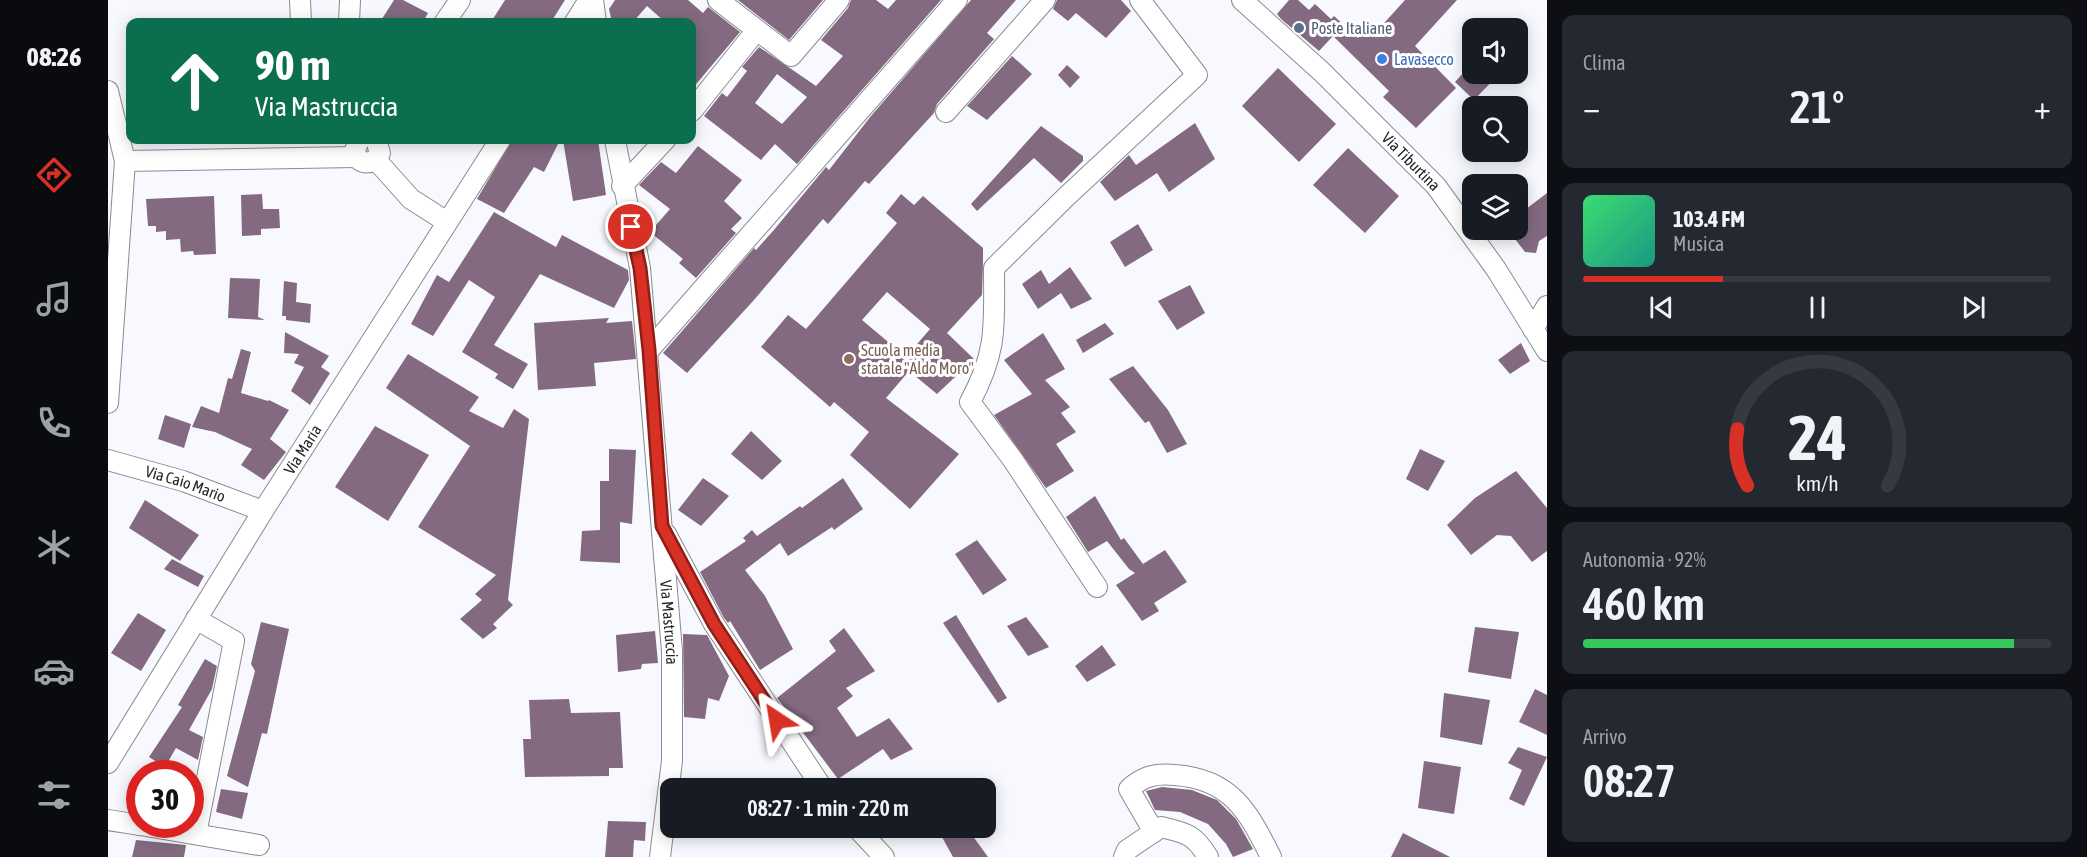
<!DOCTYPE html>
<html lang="it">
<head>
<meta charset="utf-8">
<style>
	body { margin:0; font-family:"Asap Condensed",sans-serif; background:#242831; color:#f1f3f6; height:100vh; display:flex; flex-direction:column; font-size:22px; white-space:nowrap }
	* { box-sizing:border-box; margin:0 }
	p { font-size:20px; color:#9ea1a6 }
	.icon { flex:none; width:33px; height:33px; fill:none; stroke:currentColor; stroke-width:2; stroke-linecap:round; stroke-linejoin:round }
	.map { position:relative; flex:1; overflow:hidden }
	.drawer { display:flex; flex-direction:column; gap:15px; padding:15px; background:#0d0f14; width:540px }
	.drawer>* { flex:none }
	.guide { position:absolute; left:18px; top:18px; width:570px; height:126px; border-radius:12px; box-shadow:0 3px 15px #0003; background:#0b6e4f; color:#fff; overflow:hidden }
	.buttons { position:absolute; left:1354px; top:18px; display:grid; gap:12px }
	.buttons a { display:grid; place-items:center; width:66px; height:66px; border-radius:12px; background:#171b24; box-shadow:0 3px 15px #0003; font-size:30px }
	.speed { position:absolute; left:18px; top:760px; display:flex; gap:12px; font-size:30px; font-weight:700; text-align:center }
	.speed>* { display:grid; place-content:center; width:78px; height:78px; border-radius:50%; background:#171b24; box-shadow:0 3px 15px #0003; line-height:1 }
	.speed .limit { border:9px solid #d22; background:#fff; color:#111 }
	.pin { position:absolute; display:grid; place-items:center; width:51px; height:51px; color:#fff; margin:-26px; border:3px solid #fff; border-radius:50%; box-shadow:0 2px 6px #0007 }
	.me { position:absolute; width:66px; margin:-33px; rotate:327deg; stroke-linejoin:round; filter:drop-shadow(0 0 4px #0008) }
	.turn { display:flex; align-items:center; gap:21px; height:126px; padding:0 30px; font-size:27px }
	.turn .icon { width:78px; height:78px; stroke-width:2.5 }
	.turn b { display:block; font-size:42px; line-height:51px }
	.big { font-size:45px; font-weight:600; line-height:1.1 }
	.drawer .tile { flex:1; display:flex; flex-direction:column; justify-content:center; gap:9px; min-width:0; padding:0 21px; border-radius:12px; background:#242831 }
	.drawer .dial { align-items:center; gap:0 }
	.dial svg { height:156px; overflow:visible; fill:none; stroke:#363941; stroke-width:7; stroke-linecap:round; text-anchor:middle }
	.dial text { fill:#f1f3f6; stroke:none }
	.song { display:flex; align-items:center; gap:18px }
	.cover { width:72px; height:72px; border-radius:9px; background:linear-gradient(135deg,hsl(140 70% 55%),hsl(170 70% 35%)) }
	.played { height:6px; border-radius:3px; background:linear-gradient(90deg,#d93025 30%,#363941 30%) }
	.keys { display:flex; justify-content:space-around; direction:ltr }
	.heat { display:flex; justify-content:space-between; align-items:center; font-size:33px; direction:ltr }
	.charge { height:9px; border-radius:4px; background:linear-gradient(90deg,#34c759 92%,#363941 0) }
	.trip { position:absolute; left:552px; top:778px; width:336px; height:60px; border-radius:12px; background:#171b24; box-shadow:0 3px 15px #0003; font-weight:600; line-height:60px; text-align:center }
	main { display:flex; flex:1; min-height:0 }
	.dock { display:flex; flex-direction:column; width:108px; justify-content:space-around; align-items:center; background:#090b0e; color:#9ea1a6 }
	.dock .icon { width:42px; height:42px }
	.dock .selected { color:#d93025 }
	.dock b { font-size:27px; color:#f1f3f6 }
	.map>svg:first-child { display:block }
	.building { fill:#836a81; fill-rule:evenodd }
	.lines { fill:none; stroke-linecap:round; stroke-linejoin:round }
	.minor-casing { stroke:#8a8b92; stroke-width:22 }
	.minor { stroke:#fff; stroke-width:20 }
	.route-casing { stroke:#8d1f18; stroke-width:15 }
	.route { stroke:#d93025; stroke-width:10 }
	.service-dot { fill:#5c6f8a; stroke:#fff; stroke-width:2 }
	.shop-dot { fill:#3f7fe0; stroke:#fff; stroke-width:2 }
	.education-dot { fill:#8d6e63; stroke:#fff; stroke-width:2 }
	.labels { text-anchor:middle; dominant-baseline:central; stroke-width:6; stroke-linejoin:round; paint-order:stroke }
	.service-label { font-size:16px; fill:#4e5e75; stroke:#fff; text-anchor:start }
	.shop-label { font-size:16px; fill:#366cbe; stroke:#fff; text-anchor:start }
	.street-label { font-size:16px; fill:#262629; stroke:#fff }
	.education-label { font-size:16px; fill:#785e54; stroke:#fff; text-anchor:start }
</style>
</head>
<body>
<main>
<nav class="dock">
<b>08:26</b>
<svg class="icon selected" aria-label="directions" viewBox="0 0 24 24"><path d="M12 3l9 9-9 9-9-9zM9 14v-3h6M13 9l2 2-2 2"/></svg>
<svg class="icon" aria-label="music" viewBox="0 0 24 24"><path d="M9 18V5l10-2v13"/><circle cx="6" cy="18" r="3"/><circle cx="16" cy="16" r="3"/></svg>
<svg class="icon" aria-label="phone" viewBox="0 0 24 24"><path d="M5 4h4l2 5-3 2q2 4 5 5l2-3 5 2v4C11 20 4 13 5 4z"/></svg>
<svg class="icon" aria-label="climate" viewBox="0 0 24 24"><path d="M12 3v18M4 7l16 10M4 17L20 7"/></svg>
<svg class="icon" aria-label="car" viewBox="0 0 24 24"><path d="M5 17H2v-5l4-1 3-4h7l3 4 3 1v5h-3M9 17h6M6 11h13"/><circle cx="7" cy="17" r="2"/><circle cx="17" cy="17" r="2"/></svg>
<svg class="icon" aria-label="filters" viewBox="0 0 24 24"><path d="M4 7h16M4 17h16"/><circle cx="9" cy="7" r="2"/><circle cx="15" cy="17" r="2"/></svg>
</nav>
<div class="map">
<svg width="1439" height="857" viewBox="0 0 1439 857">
	<rect width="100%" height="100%" fill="#f8f9fe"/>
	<path class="building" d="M 286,0 L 295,0 L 320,13 L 315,22 L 272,22 Z
		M 397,0 L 457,0 L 443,22 L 383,22 Z
		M 507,0 L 580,0 L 595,13 L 600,7 L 632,32 L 584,89 L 584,22 L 557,22 L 539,6 L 525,22 L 508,22 L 503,18 L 501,9 Z
		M 630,0 L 715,0 L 681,40 Z
		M 743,0 L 768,0 L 780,9 L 788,0 L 833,0 L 689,164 L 667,144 L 653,160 L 596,116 L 614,93 L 619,97 L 639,71 L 634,67 L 651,47 L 708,86 L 735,56 L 713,40 L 740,8 ZM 669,74 L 699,97 L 674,124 L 647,103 Z
		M 863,0 L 908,0 L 879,33 L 886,39 L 829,104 L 826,113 L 761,184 L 757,181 L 720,224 L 715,219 L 646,300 L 579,373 L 555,353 L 646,248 L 648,250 L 665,231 L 718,167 L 721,170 L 763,116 Z
		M 949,0 L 1013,0 L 1023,11 L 998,38 L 968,13 L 960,21 L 945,9 Z
		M 1181,0 L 1190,0 L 1201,10 L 1207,4 L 1223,19 L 1226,16 L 1250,38 L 1261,26 L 1268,32 L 1297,0 L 1349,0 L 1307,46 L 1348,88 L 1308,128 L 1275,97 L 1281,91 L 1225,36 L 1211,51 L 1173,19 L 1169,14 Z
		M 904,56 L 924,74 L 879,120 L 859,106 Z
		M 1365,62 L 1365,74 L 1391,74 L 1366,100 L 1347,82 Z
		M 959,65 L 972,77 L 962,88 L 950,75 Z
		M 1170,68 L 1228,124 L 1191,162 L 1134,106 Z
		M 1087,123 L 1107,159 L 1061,192 L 1049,173 L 1007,201 L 992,182 L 1021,155 L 1028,165 Z
		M 933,126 L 975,156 L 975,161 L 953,183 L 926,158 L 869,211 L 863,204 Z
		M 404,140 L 452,140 L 436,172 L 426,167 L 396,213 L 369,199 Z
		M 455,140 L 490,140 L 498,195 L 465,201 Z
		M 590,146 L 634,180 L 616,201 L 634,218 L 623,229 L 628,233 L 588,278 L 571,263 L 575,259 L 542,232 L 562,209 L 531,185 L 553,162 L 568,173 Z
		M 1240,148 L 1291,196 L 1257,233 L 1205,185 Z
		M 1439,193 L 1439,236 L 1431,241 L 1428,253 L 1417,252 L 1400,230 L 1410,230 L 1410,215 Z
		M 154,194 L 155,209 L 171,209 L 172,228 L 153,229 L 153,235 L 134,236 L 133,195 Z
		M 793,194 L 806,205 L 815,196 L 875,248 L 875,262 L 874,295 L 839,333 L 866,359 L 829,394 L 801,371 L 778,398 L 851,454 L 802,509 L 742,455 L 761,432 L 726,402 L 722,407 L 653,347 L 680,315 L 698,329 L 789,223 L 778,213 ZM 779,292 L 822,329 L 798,357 L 754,320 Z
		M 106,196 L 108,254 L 86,255 L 85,251 L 73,252 L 72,239 L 58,240 L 58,231 L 48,232 L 48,226 L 40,226 L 38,199 Z
		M 386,212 L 448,247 L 454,235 L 520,270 L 521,280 L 506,308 L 432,274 L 386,345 L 420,364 L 405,389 L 387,378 L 390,374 L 354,352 L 387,297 L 361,280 L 325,336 L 303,324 L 329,275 L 341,282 Z
		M 1030,224 L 1045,250 L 1017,267 L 1002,242 Z
		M 962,267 L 984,299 L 963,309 L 953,293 L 930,309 L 914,284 L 933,270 L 941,284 Z
		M 122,278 L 152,279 L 150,317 L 157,320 L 120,318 Z
		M 176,281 L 189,283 L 188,302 L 203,304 L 202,323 L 178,320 L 178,316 L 174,316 Z
		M 1082,285 L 1097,313 L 1069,330 L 1050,301 Z
		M 501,318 L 498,323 L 524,321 L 528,359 L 486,363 L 488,386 L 430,390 L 426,323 Z
		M 997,323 L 1006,334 L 975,353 L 968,340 Z
		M 177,332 L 221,356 L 213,367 L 222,373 L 202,405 L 183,391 L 196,367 L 186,363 L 191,354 L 176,353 Z
		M 935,333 L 957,369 L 937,380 L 962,407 L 953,413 L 968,432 L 948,444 L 966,471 L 938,488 L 886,415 L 924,394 L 896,360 Z
		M 1413,343 L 1422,361 L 1402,374 L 1390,360 Z
		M 133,349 L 143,352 L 133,393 L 160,401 L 161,400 L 181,410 L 162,439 L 178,452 L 156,480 L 133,465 L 144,449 L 107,432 L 84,427 L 93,406 L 111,413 L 120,378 L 124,379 Z
		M 300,354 L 371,397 L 361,411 L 395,428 L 406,409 L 421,419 L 400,600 L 405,605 L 385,624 L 389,628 L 375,639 L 352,619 L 374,600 L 367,594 L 388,575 L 310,527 L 362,446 L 278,388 Z
		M 1025,366 L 1060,410 L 1079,444 L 1059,453 L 1041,421 L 1037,423 L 1001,379 Z
		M 57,415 L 83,424 L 76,448 L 50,439 Z
		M 267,426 L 321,455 L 280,521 L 227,487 Z
		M 643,431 L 674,461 L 654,480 L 623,454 Z
		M 501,449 L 528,450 L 524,524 L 512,522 L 512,563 L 472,561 L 474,531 L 492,530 L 492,481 L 501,481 Z
		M 1312,449 L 1337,461 L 1320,491 L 1298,479 Z
		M 1408,471 L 1439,508 L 1439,551 L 1424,562 L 1403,536 L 1389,535 L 1363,555 L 1339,525 L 1367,498 Z
		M 595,478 L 621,496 L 593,526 L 570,510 Z
		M 735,478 L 755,509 L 726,530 L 724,527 L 680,556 L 672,543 L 637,570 L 657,596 L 685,649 L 652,670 L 622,621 L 620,623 L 616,618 L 592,572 L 638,541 L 635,538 L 644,530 L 649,536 L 692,506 L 694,508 Z
		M 987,496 L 1013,540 L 1016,538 L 1035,564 L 1057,550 L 1079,582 L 1046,603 L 1051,611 L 1034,621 L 1008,585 L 1027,573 L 1021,569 L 999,541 L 980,552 L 958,517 Z
		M 37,500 L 91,535 L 72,561 L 21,528 Z
		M 869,540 L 899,580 L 875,595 L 847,554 Z
		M 64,559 L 96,576 L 90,587 L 56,569 Z
		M 30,613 L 58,630 L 33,671 L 3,653 Z
		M 848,615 L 899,698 L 890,703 L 835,623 Z
		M 918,617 L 941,647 L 920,656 L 899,626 Z
		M 153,622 L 181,629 L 159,734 L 154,733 L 140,787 L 119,776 L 147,671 L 143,664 Z
		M 1367,627 L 1411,632 L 1403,679 L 1360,672 Z
		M 736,628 L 767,671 L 738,688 L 745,696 L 729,708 L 749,737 L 781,718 L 805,749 L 783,760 L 775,749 L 730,779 L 669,698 L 728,651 L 721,641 Z
		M 547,631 L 550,663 L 534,664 L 533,669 L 510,672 L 508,635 Z
		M 575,634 L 599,635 L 621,676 L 611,701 L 600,698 L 597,719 L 576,717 Z
		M 994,645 L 1008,665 L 979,682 L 967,666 Z
		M 97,659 L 109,666 L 104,689 L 81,730 L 95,737 L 90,760 L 68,748 L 57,767 L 41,757 L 74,707 L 70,705 Z
		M 1427,689 L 1439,695 L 1439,735 L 1411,722 Z
		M 1336,693 L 1382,700 L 1374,745 L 1332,737 Z
		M 461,699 L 463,713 L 512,712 L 515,768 L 501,768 L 501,776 L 417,777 L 415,739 L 423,739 L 421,700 Z
		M 1410,747 L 1439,757 L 1416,806 L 1401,799 L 1414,770 L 1400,763 Z
		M 1316,761 L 1353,767 L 1346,814 L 1310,808 Z
		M 1054,787 L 1084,790 L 1109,800 L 1128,819 L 1145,849 L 1125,857 L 1118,844 L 1100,824 L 1072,812 L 1047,810 L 1038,791 Z
		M 113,789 L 140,793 L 134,819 L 108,812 Z
		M 500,821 L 538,822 L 537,841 L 526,840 L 525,857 L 497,857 Z
		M 829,828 L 859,828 L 880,857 L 845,857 Z
		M 1295,833 L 1342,857 L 1283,857 Z
		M 28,840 L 78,845 L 76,857 L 24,857 Z"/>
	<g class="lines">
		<g class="minor-casing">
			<g id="minor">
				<path d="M 192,0 L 193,22"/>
				<path d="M 485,0 L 488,22"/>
				<path d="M 610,0 L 683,56 L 731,0"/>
				<path id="s1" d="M 1134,0 L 1214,72 L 1328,186 L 1388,269 L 1439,351"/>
				<path d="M 241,22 L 242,0"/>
				<path d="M 337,22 L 352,0"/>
				<path d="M 467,22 L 481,0"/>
				<path d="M 0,91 L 17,161 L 0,403"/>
				<path d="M 584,111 L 648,31"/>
				<path d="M 838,112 L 937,0"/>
				<path d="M 251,140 L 246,153 C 253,166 266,165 272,153 L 268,140"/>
				<path id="s2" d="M 507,140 L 532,268 L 564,651 L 564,761 L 552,857"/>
				<path d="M 268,160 L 303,199 L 339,222"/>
				<path d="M 17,161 L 248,157"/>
				<path d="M 514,186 L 557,140"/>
				<path d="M 1425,329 L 1439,306"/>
				<path d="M 541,350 L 849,0"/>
				<path id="s3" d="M 0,460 L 75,481 L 155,511"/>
				<path d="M 558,534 L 606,624 L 715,789"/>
				<path d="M 989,587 L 905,460 L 862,402 C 890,350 886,325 886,268 L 959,196 L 1089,75 L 1032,0"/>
				<path id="s4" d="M 0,763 L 155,511 L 392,140"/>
				<path d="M 0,820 L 32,825"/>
				<path d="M 32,825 L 151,845"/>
				<path d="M 749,828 L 776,857"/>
				<path d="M 1046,832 L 1021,789 C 1035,776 1048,773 1067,775 C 1123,779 1140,811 1163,857"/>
				<path d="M 88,834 L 126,641 L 88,619"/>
				<path d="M 1016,857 L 1019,850 L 1053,827 C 1078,833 1086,834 1100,857"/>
			</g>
		</g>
		<use href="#minor" class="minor"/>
	</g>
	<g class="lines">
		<g class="route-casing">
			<path id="route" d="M 523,227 L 532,268 L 541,350 L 554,526 L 606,624 L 669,720"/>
		</g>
		<use href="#route" class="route"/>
	</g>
	<circle class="service-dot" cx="1191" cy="28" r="6"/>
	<circle class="shop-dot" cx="1274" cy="59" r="6"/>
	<circle class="education-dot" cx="741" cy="359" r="6"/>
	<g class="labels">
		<g class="service-label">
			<text x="1203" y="28">Poste Italiane</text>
		</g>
		<g class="shop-label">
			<text x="1286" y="59">Lavasecco</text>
		</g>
		<g class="street-label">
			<text stroke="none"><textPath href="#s1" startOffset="234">Via Tiburtina</textPath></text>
			<text stroke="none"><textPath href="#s4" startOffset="369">Via Maria</textPath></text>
			<text stroke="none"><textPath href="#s3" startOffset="81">Via Caio Mario</textPath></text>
			<text stroke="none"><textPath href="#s2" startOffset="486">Via Mastruccia</textPath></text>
		</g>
		<g class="education-label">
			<text x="753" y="350">Scuola media<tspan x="753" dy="18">statale "Aldo Moro"</tspan></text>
		</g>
	</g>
</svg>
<div class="buttons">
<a><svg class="icon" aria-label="sound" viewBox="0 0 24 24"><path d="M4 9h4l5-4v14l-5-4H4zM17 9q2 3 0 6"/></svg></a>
<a><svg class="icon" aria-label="search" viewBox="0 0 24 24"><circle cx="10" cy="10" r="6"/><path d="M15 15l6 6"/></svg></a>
<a><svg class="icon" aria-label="layers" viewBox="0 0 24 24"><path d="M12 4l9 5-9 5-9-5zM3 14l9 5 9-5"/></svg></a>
</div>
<div class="speed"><div class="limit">30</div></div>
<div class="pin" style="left:523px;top:227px;background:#d93025"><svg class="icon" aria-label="arrive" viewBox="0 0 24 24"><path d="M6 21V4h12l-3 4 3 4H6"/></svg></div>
<svg class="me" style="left:669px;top:720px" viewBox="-20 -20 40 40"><path d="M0-17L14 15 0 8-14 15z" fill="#d93025" stroke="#fff" stroke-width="4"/></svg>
<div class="trip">08:27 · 1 min · 220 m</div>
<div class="guide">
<div class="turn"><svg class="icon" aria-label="ahead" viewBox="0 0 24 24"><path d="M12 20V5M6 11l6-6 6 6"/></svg><div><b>90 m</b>Via Mastruccia</div></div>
</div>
</div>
<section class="drawer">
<div class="tile"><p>Clima</p>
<div class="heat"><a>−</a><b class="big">21°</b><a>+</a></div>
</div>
<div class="tile">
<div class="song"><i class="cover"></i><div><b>103.4 FM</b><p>Musica</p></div></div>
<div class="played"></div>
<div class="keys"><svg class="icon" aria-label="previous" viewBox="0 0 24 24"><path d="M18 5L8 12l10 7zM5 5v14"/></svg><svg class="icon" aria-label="pause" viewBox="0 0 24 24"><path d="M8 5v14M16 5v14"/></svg><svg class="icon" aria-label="next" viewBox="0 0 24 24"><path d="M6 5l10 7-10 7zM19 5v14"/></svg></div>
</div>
<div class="tile dial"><svg viewBox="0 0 100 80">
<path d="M14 69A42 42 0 1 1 86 69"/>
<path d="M14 69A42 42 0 0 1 9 40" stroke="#d93025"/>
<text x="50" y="56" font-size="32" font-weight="700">24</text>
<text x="50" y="72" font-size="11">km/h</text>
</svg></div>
<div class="tile"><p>Autonomia · 92%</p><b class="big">460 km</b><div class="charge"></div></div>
<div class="tile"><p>Arrivo</p><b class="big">08:27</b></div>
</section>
</main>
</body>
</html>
